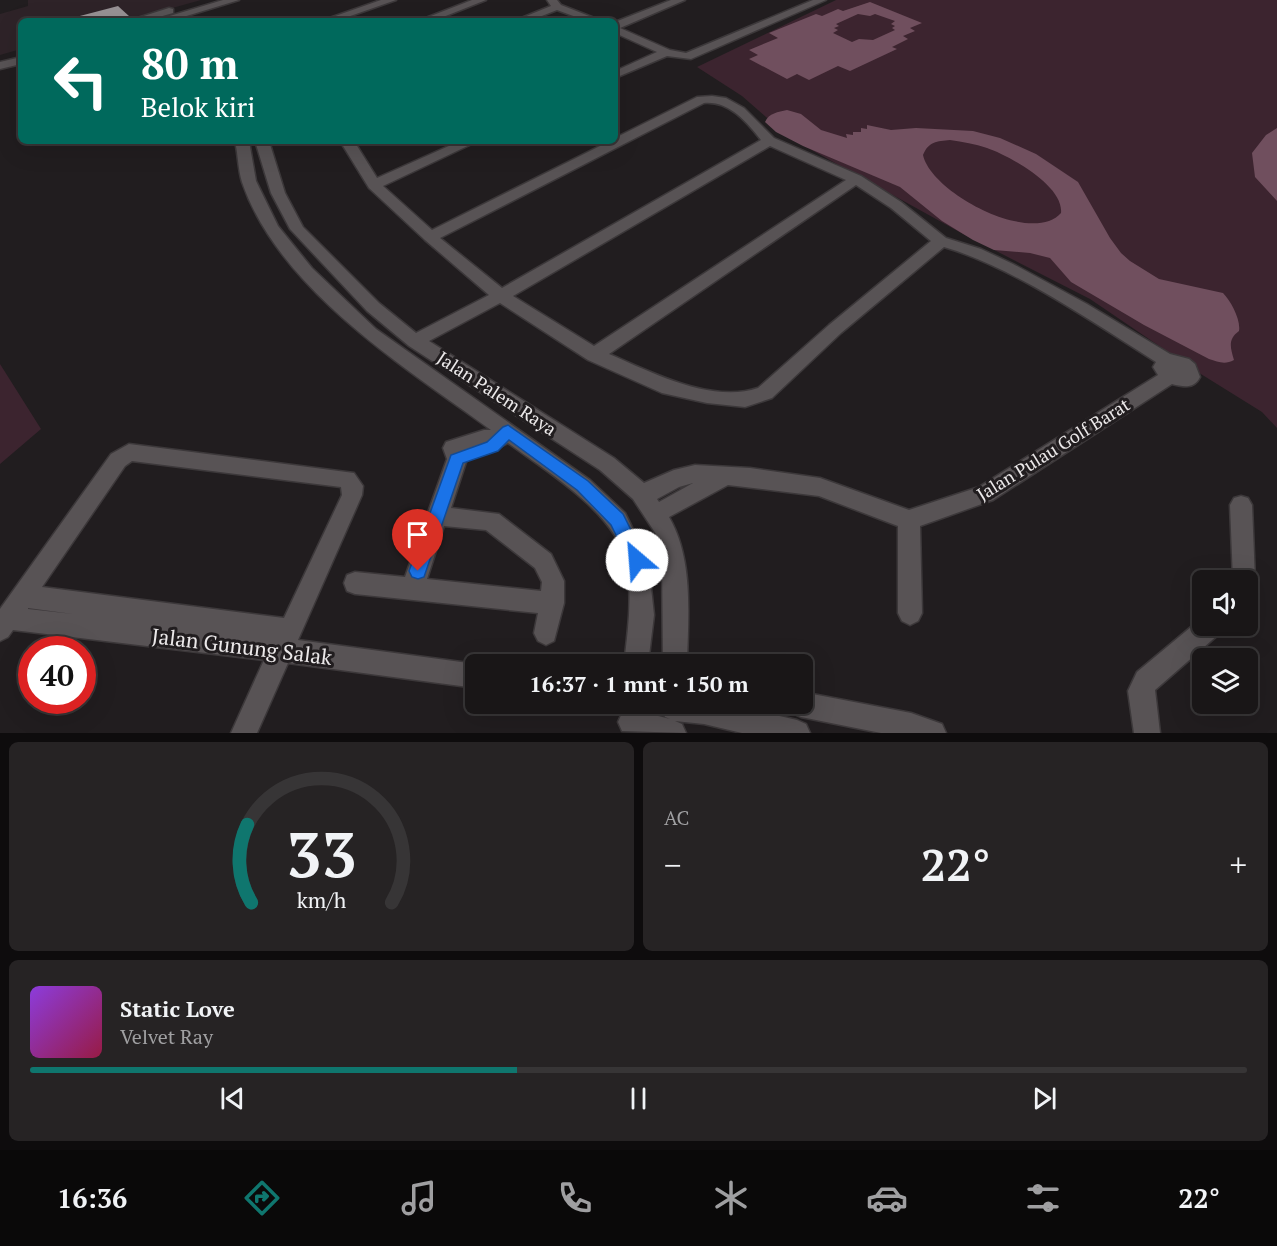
<!DOCTYPE html>
<html lang="id">
<head>
<meta charset="utf-8">
<style>
	body { margin:0; font-family:"PT Serif",serif; background:#262324; color:#f1f3f6; height:100vh; display:flex; flex-direction:column; font-size:22px; white-space:nowrap }
	* { box-sizing:border-box; margin:0 }
	p { font-size:20px; color:#9f9fa1 }
	.icon { flex:none; width:33px; height:33px; fill:none; stroke:currentColor; stroke-width:2; stroke-linecap:round; stroke-linejoin:round }
	.map { position:relative; height:733px; overflow:hidden }
	.details { display:flex; flex-direction:column; gap:9px; padding:9px; background:#0e0c0d; flex:1 }
	.details>* { flex:none }
	.top-card { position:absolute; left:18px; top:18px; width:600px; height:126px; border-radius:9px; box-shadow:0 6px 24px #0002,0 0 0 2px #373536; background:#00695c; color:#fff; overflow:hidden }
	.fabs { position:absolute; left:1192px; top:570px; display:grid; gap:12px }
	.fabs a { display:grid; place-items:center; width:66px; height:66px; border-radius:9px; background:#191617; box-shadow:0 6px 24px #0002,0 0 0 2px #373536; font-size:30px }
	.speed { position:absolute; left:18px; top:636px; display:flex; gap:12px; font-size:30px; font-weight:700; text-align:center }
	.speed>* { display:grid; place-content:center; width:78px; height:78px; border-radius:50%; background:#191617; box-shadow:0 6px 24px #0002,0 0 0 2px #373536; line-height:1 }
	.speed .limit { border:9px solid #d22; background:#fff; color:#111 }
	.pin { position:absolute; display:grid; place-items:center; width:51px; height:51px; color:#fff; margin:-62px -26px; border-radius:50% 50% 50% 0; rotate:-45deg; box-shadow:0 0 6px #0007 }
	.pin .icon { rotate:45deg }
	.me { position:absolute; width:66px; margin:-33px; rotate:333deg; stroke-linejoin:round; filter:drop-shadow(0 0 4px #0008) }
	.turn { display:flex; align-items:center; gap:21px; height:126px; padding:0 24px; font-size:27px }
	.turn .icon { width:78px; height:78px; stroke-width:2.5 }
	.turn b { display:block; font-size:42px; line-height:51px }
	.big { font-size:45px; font-weight:600; line-height:1.1 }
	.details .tile { flex:1; display:flex; flex-direction:column; justify-content:center; gap:9px; min-width:0; padding:0 21px; border-radius:9px; background:#262324 }
	.details .dial { align-items:center; gap:0 }
	.dial svg { height:156px; overflow:visible; fill:none; stroke:#373536; stroke-width:7; stroke-linecap:round; text-anchor:middle }
	.dial text { fill:#f1f3f6; stroke:none }
	.song { display:flex; align-items:center; gap:18px }
	.cover { width:72px; height:72px; border-radius:9px; background:linear-gradient(135deg,hsl(270 70% 55%),hsl(340 70% 35%)) }
	.played { height:6px; border-radius:3px; background:linear-gradient(90deg,#0f766e 40%,#373536 40%) }
	.keys { display:flex; justify-content:space-around; direction:ltr }
	.heat { display:flex; justify-content:space-between; align-items:center; font-size:33px; direction:ltr }
	.details .tiles { flex:1; display:grid; gap:9px; grid-template-columns:1fr 1fr }
	.tile:last-child { grid-column:span 2 }
	.trip { position:absolute; left:465px; top:654px; width:348px; height:60px; border-radius:9px; background:#191617; box-shadow:0 6px 24px #0002,0 0 0 2px #373536; font-weight:600; line-height:60px; text-align:center }
	.menu { display:flex; height:96px; justify-content:space-around; align-items:center; background:#0a0909; color:#9f9fa1 }
	.menu .icon { width:42px; height:42px }
	.menu .current { color:#0f766e }
	.menu b { font-size:27px; color:#f1f3f6 }
	.map>svg:first-child { display:block }
	.built { fill:#2e2328 }
	.green { fill:#3c242f }
	.water { fill:#704f5e; fill-rule:evenodd }
	.building { fill:#989295 }
	.lines { fill:none; stroke-linecap:round; stroke-linejoin:round }
	.minor-casing { stroke:#3c383a; stroke-width:3 }
	.minor { fill:#585355; fill-rule:evenodd }
	.route { fill:#1a73e8; stroke:#114b97; stroke-width:1.5 }
	.labels { text-anchor:middle; dominant-baseline:central; stroke-width:6; stroke-linejoin:round; paint-order:stroke }
	.street-label { font-size:18px; fill:#ebe8e9; stroke:#211d1f }
	.near-street-label { font-size:21px; fill:#ebe8e9; stroke:#211d1f }
</style>
</head>
<body>
<div class="map">
<svg width="1277" height="733" viewBox="0 0 1277 733">
	<rect width="100%" height="100%" fill="#211d1f"/>
	<path class="built" d="M 28,0 L 201,0 L 126,21 L 21,21 L 21,49 L 0,55 L 0,14 L 28,6 Z"/>
	<path class="green" d="M 836,0 L 1277,0 L 1277,428 L 1262,412 L 1196,371 L 1090,299 L 963,234 L 790,138 L 742,96 L 697,67 Z
		M 0,364 L 41,429 L 0,464 Z"/>
	<path class="water" d="M 870,2 L 922,23 L 910,28 L 915,31 L 903,36 L 908,39 L 892,47 L 897,49 L 850,71 L 838,66 L 809,80 L 797,74 L 787,79 L 749,59 L 758,55 L 749,50 L 778,38 L 769,33 L 816,14 L 822,16 L 838,9 L 843,11 ZM 858,14 L 870,16 L 875,14 L 895,21 L 891,24 L 895,26 L 892,28 L 895,30 L 873,40 L 859,39 L 852,42 L 833,33 L 838,30 L 834,28 L 839,26 L 836,24 Z
		M 787,110 L 801,114 L 821,130 L 847,138 L 846,134 L 853,135 L 853,132 L 861,132 L 861,128 L 867,129 L 867,125 L 891,130 L 916,128 L 973,131 L 1000,138 L 1036,154 L 1078,182 L 1110,238 L 1121,253 L 1130,261 L 1159,279 L 1223,293 C 1231,301 1241,320 1239,331 C 1228,339 1230,347 1234,360 C 1225,365 1218,362 1209,359 L 1144,325 L 1071,282 L 1050,258 L 1030,253 L 994,250 L 973,240 L 942,221 L 900,187 L 803,146 L 776,132 L 765,122 C 769,113 778,112 787,110 ZM 950,140 C 963,142 975,144 987,148 C 1010,156 1064,186 1061,213 C 1032,246 931,193 923,155 C 928,142 937,141 950,140 Z
		M 1277,128 L 1277,201 L 1255,177 L 1252,153 L 1266,135 Z"/>
	<path class="building" d="M 118,6 L 130,17 L 117,21 L 76,21 L 76,17 Z"/>
	<g class="lines">
		<g class="minor-casing">
			<path id="minor" d="M 223,0 L 239,0 L 170,21 L 153,21 Z
				M 381,0 L 396,0 L 336,21 L 321,21 Z
				M 472,0 L 486,0 L 433,21 L 418,21 Z
				M 547,0 L 557,0 L 561,5 L 602,21 L 587,21 L 557,10 L 529,21 L 514,21 L 551,6 Z
				M 671,0 L 685,0 L 620,28 L 670,50 L 686,53 L 813,0 L 826,0 L 691,59 L 667,56 L 615,78 L 615,71 L 657,52 L 615,33 L 615,22 Z
				M 169,8 L 173,9 L 173,13 L 145,21 L 128,21 Z
				M 21,57 L 21,64 L 0,69 L 0,62 Z
				M 712,96 L 726,98 L 744,108 L 774,138 L 861,176 L 901,202 L 946,238 L 981,249 L 1013,264 L 1087,304 L 1170,354 L 1189,359 L 1195,364 L 1200,377 C 1194,389 1184,387 1172,384 L 993,500 L 920,526 L 922,613 L 918,621 L 910,625 L 902,621 L 898,613 L 898,526 L 819,496 L 728,485 L 669,517 C 694,560 688,617 687,664 L 663,664 L 662,556 L 656,534 L 633,499 L 600,470 L 409,346 L 367,311 L 290,229 L 271,193 L 255,141 L 269,141 L 285,193 L 303,227 L 379,303 L 416,333 L 489,295 L 425,240 L 369,188 L 340,141 L 354,141 L 377,178 L 460,141 L 478,141 L 383,186 L 432,230 L 610,141 L 615,141 L 615,138 L 697,97 ZM 704,103 C 729,101 746,121 761,140 L 502,288 L 440,238 ZM 770,146 L 846,180 L 594,346 L 513,296 ZM 856,185 L 891,208 L 931,241 L 829,325 L 758,388 C 712,404 651,372 609,354 ZM 944,247 C 1013,267 1094,323 1156,362 L 1153,367 L 1158,375 L 979,487 L 909,510 L 820,478 L 750,468 L 695,465 L 674,470 L 644,483 L 614,458 L 429,341 L 500,303 L 588,360 L 662,393 L 707,403 L 745,407 L 772,398 L 841,333 ZM 693,483 L 659,502 L 657,499 L 679,487 Z
				M 235,141 L 249,141 L 256,181 L 278,226 L 312,268 L 376,329 L 590,480 L 625,513 L 648,560 L 654,615 L 648,664 L 624,664 C 628,630 633,596 626,562 C 616,513 546,471 508,443 L 500,447 L 484,446 L 465,452 L 467,459 L 451,508 L 499,514 L 551,554 L 564,581 L 564,603 L 554,641 L 546,645 L 538,641 L 534,633 L 538,613 L 355,594 L 347,591 L 344,583 L 347,575 L 355,572 L 405,577 L 447,459 L 443,448 L 446,442 L 484,430 L 491,430 C 404,367 278,288 242,182 C 238,169 238,154 235,141 ZM 444,526 L 486,530 L 535,568 L 542,582 L 541,591 L 427,579 Z
				M 129,444 L 354,473 L 363,486 L 362,495 L 298,640 L 476,664 L 478,664 L 476,664 L 476,688 L 288,663 L 257,733 L 231,733 L 264,660 L 13,630 L 8,637 L 0,641 L 0,609 L 111,454 ZM 132,461 L 341,487 L 342,495 L 284,618 L 42,587 L 125,466 ZM 28,608 L 73,614 L 28,609 Z
				M 1241,496 L 1248,498 L 1252,505 L 1255,580 L 1252,588 L 1248,589 L 1248,580 L 1233,580 L 1230,505 L 1234,498 Z
				M 1203,617 L 1203,626 L 1223,626 L 1219,634 L 1155,690 L 1160,733 L 1134,733 L 1128,691 L 1137,672 Z
				M 802,692 L 911,713 L 942,724 L 946,733 L 881,733 L 801,717 L 792,713 L 788,704 L 802,704 Z
				M 663,704 L 727,704 L 797,720 L 806,724 L 810,733 L 742,733 L 704,724 L 675,721 L 682,724 L 686,733 L 622,731 L 618,722 L 622,713 L 631,709 L 670,719 L 665,717 L 661,708 Z"/>
		</g>
		<use href="#minor" class="minor"/>
	</g>
	<path class="route" d="M 508,425 L 588,481 L 623,514 L 646,560 L 643,566 L 637,568 L 631,566 L 611,525 L 577,490 L 509,440 L 498,451 L 463,463 L 424,577 L 418,579 L 412,577 L 409,571 L 451,455 L 487,442 L 503,427 Z"/>
	<g class="labels">
		<g class="street-label">
			<text transform="translate(497 393) rotate(33)">Jalan Palem Raya</text>
			<text transform="translate(1053 449) rotate(-32)">Jalan Pulau Golf Barat</text>
		</g>
		<g class="near-street-label">
			<text transform="translate(242 646) rotate(7)">Jalan Gunung Salak</text>
		</g>
	</g>
</svg>
<div class="fabs">
<a><svg class="icon" aria-label="sound" viewBox="0 0 24 24"><path d="M4 9h4l5-4v14l-5-4H4zM17 9q2 3 0 6"/></svg></a>
<a><svg class="icon" aria-label="layers" viewBox="0 0 24 24"><path d="M12 4l9 5-9 5-9-5zM3 14l9 5 9-5"/></svg></a>
</div>
<div class="speed"><div class="limit">40</div></div>
<div class="pin" style="left:418px;top:571px;background:#d93025"><svg class="icon" aria-label="arrive" viewBox="0 0 24 24"><path d="M6 21V4h12l-3 4 3 4H6"/></svg></div>
<svg class="me" style="left:637px;top:560px" viewBox="-20 -20 40 40"><circle r="19" fill="#fff"/><path d="M0-13L10 11 0 6-10 11z" fill="#1a73e8"/></svg>
<div class="trip">16:37 · 1 mnt · 150 m</div>
<div class="top-card">
<div class="turn"><svg class="icon" aria-label="left" viewBox="0 0 24 24"><path d="M17 20v-9H6M10 6l-5 5 5 5"/></svg><div><b>80 m</b>Belok kiri</div></div>
</div>
</div>
<section class="details">
<div class="tiles">
<div class="tile dial"><svg viewBox="0 0 100 80">
<path d="M14 69A42 42 0 1 1 86 69"/>
<path d="M14 69A42 42 0 0 1 12 29" stroke="#0f766e"/>
<text x="50" y="56" font-size="32" font-weight="700">33</text>
<text x="50" y="72" font-size="11">km/h</text>
</svg></div>
<div class="tile"><p>AC</p>
<div class="heat"><a>−</a><b class="big">22°</b><a>+</a></div>
</div>
<div class="tile">
<div class="song"><i class="cover"></i><div><b>Static Love</b><p>Velvet Ray</p></div></div>
<div class="played"></div>
<div class="keys"><svg class="icon" aria-label="previous" viewBox="0 0 24 24"><path d="M18 5L8 12l10 7zM5 5v14"/></svg><svg class="icon" aria-label="pause" viewBox="0 0 24 24"><path d="M8 5v14M16 5v14"/></svg><svg class="icon" aria-label="next" viewBox="0 0 24 24"><path d="M6 5l10 7-10 7zM19 5v14"/></svg></div>
</div>
</div>
</section>
<nav class="menu">
<b>16:36</b>
<svg class="icon current" aria-label="directions" viewBox="0 0 24 24"><path d="M12 3l9 9-9 9-9-9zM9 14v-3h6M13 9l2 2-2 2"/></svg>
<svg class="icon" aria-label="music" viewBox="0 0 24 24"><path d="M9 18V5l10-2v13"/><circle cx="6" cy="18" r="3"/><circle cx="16" cy="16" r="3"/></svg>
<svg class="icon" aria-label="phone" viewBox="0 0 24 24"><path d="M5 4h4l2 5-3 2q2 4 5 5l2-3 5 2v4C11 20 4 13 5 4z"/></svg>
<svg class="icon" aria-label="climate" viewBox="0 0 24 24"><path d="M12 3v18M4 7l16 10M4 17L20 7"/></svg>
<svg class="icon" aria-label="car" viewBox="0 0 24 24"><path d="M5 17H2v-5l4-1 3-4h7l3 4 3 1v5h-3M9 17h6M6 11h13"/><circle cx="7" cy="17" r="2"/><circle cx="17" cy="17" r="2"/></svg>
<svg class="icon" aria-label="filters" viewBox="0 0 24 24"><path d="M4 7h16M4 17h16"/><circle cx="9" cy="7" r="2"/><circle cx="15" cy="17" r="2"/></svg>
<b>22°</b>
</nav>
</body>
</html>
